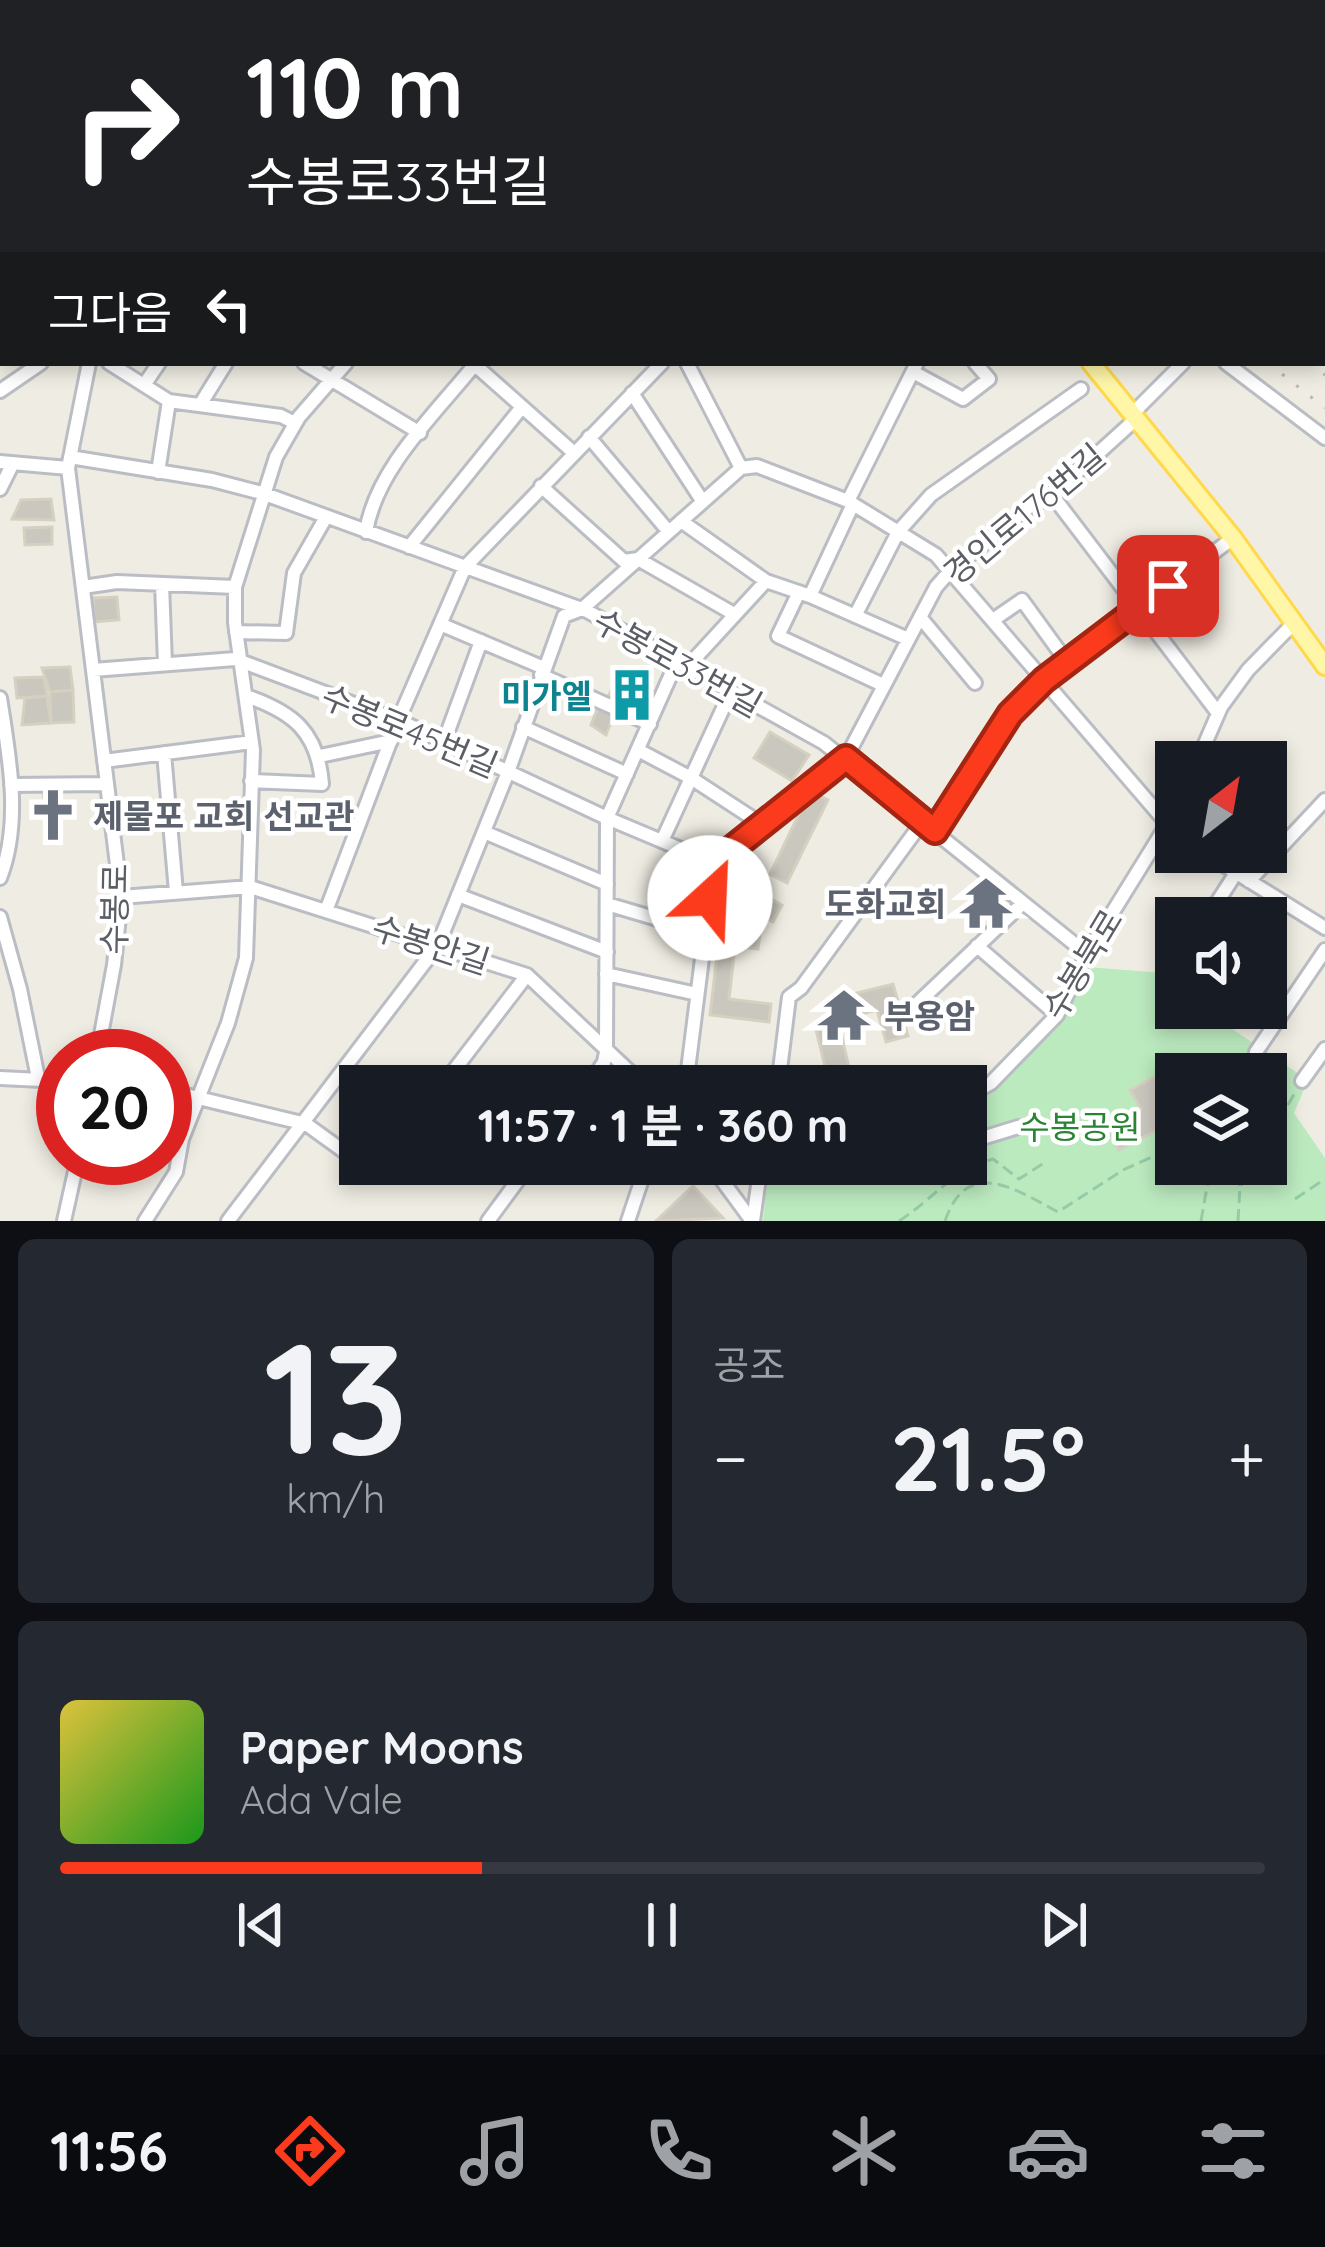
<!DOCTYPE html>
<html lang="ko">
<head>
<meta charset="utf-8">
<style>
	body { margin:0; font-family:Quicksand,"Noto Sans KR",sans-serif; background:#242831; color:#f1f3f6; height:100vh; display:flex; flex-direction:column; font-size:45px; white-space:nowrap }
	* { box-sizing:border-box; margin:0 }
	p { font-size:39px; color:#9ea1a6 }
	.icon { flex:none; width:66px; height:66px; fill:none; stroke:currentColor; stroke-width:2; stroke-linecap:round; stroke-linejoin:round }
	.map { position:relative; height:1221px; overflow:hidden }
	.details { display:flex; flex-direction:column; gap:18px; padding:18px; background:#0d0f14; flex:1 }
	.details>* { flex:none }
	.top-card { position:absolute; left:0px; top:0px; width:1326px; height:366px; box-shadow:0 6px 18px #0003; background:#202124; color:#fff; overflow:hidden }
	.needle { width:78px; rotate:31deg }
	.controls { position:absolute; left:1155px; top:741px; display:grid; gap:24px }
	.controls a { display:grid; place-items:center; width:132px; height:132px; border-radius:0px; background:#171b24; box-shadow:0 6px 18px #0003; font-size:60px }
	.speed { position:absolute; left:36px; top:1029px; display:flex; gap:24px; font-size:60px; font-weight:700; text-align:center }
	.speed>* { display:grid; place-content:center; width:156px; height:156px; border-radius:50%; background:#171b24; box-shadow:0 6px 18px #0003; line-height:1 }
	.speed .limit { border:18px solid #d22; background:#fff; color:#111 }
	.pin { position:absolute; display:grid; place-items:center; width:102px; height:102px; color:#fff; margin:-51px; border-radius:24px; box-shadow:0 6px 18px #0006 }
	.me { position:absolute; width:132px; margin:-66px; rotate:25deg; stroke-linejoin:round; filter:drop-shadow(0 0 9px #0008) }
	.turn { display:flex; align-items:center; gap:42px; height:252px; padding:0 48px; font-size:54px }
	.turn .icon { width:156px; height:156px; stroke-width:2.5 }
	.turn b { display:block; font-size:84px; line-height:102px }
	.then { display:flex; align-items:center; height:114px; padding:0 48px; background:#0003; gap:24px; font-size:45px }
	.big { font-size:90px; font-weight:700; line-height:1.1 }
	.details .tile { flex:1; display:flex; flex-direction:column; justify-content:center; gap:18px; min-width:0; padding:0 42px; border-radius:18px; background:#242831 }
	.details .dial { align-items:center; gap:0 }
	.dial b { font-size:156px; line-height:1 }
	.song { display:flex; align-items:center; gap:36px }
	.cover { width:144px; height:144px; border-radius:18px; background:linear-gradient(135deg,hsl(50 70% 55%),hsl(120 70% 35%)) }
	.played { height:12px; border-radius:6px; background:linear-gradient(90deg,#fc3b1c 35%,#363941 35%) }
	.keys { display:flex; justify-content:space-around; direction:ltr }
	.heat { display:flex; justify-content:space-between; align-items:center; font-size:66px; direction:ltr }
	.details .tiles { flex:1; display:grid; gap:18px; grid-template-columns:1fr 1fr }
	.tile:last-child { grid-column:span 2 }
	.trip { position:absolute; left:339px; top:1065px; width:648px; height:120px; border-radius:0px; background:#171b24; box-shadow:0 6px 18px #0003; font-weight:700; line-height:120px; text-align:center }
	.dock { display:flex; height:192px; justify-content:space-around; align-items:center; background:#090b0e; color:#9ea1a6 }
	.dock .icon { width:84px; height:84px }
	.dock .active { color:#fc3b1c }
	.dock b { font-size:54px; color:#f1f3f6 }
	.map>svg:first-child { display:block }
	.green { fill:#bceabf; fill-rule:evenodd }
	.building { fill:#cac7bf; stroke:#d5d0c0; stroke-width:3 }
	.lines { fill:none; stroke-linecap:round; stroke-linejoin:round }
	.minor-casing { stroke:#babdc3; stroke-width:18 }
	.major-casing { stroke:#ffd84c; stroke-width:22 }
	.path { stroke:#95cba7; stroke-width:3; stroke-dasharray:12 6; stroke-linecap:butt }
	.minor { stroke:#fff; stroke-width:12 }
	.major { stroke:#fff6a8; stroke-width:16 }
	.rail { stroke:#b6b7b8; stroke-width:3; stroke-dasharray:3 15; stroke-linecap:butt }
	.route-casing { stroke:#a42612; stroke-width:30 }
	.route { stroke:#fc3b1c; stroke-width:21 }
	.labels { text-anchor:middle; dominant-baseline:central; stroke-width:9; stroke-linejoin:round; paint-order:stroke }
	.street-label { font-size:33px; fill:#5b5f65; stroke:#fff }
	.culture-label { font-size:33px; font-weight:bold; fill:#0d838f; stroke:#fff; text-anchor:end }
	.worship-label { font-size:33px; font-weight:bold; fill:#5b616d; stroke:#fff; text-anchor:start }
	.park-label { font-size:33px; fill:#2b8435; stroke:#fff }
</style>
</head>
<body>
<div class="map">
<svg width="1325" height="1221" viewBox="0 0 1325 1221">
	<rect width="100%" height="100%" fill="#efede3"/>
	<path class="green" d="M 1087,967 L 1176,974 L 1176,1008 L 1201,1008 L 1308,1080 L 1294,1113 L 1325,1158 L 1325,1221 L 763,1221 L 769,1164 L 966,1164 L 966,1097 C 1018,1068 1055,1016 1087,967 ZM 1176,1074 L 1266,1074 L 1266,1164 L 1176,1164 Z"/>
	<path class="building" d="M 51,499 L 54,520 L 12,519 L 21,500 Z
		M 52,527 L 52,544 L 25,545 L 24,528 Z
		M 117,597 L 119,620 L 94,622 L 93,598 Z
		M 70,667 L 73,690 L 50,692 L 42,668 Z
		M 619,674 L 655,692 L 644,715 L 608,697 Z
		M 44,677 L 47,696 L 17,698 L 15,678 Z
		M 73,690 L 74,722 L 51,723 L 50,692 Z
		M 47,696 L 51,723 L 22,725 L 25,698 Z
		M 598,707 L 614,714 L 606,735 L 591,725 Z
		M 770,732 L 809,755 L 792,781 L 754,758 Z
		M 43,790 L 61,792 L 60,835 L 46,831 Z
		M 810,791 L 828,800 L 787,883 L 770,874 Z
		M 728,875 L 782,905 L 773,922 L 718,891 Z
		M 985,887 L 1002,899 L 988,919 L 971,907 Z
		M 720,930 L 760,934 L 758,949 L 735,946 L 729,999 L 771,1004 L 769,1022 L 710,1015 Z
		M 893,984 L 908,1036 L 886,1042 L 877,1010 L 834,1021 L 829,1000 Z
		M 839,1024 L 849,1068 L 827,1074 L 816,1030 Z
		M 1165,1071 L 1176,1094 L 1176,1120 L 1119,1150 L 1106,1126 L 1141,1109 L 1130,1090 Z
		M 693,1186 L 723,1218 L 656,1221 Z"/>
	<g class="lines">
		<g class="minor-casing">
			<path id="minor" d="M 802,0 L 807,3
				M 1010,0 L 1017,3
				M 288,3 L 290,0
				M 1111,3 L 1112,0
				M 1323,134 L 1325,130
				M 0,242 L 3,243
				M 1323,269 L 1325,270
				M 1323,351 L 1325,352
				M 89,363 L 68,468 L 121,897 L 114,965 L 97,1056
				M 109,363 L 169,401 L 281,416 L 295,423
				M 304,363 L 420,433
				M 687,363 L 741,468
				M 1226,363 L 1325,438
				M 475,365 L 573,452
				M 913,372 L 963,399 L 989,379 L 975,363
				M 144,385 L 159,363
				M 0,391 L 41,363
				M 632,393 L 703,502
				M 200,405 L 226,363
				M 1133,413 L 1183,363
				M 589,437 L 669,532
				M 70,457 L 212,480 L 262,493 L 587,611 L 824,743 L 1087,954
				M 0,462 L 68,468
				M 741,468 L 757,466 L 848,501 L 936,555 L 1176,834
				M 158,472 L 169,401
				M 541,486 L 624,561 L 638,559 L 734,614
				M 0,489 L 13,463
				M 1052,495 L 1218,713
				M 848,501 L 917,363
				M 681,521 L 766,581 L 810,596 L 908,639
				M 366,532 C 376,468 437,412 476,363
				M 409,547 L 522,407
				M 162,584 L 165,664
				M 83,587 L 117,582 L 235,587
				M 799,592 L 778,636 L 883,685
				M 810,596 L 853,504
				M 855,616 L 898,532 L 931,495 L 1081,389
				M 920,617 L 975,683
				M 993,620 L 1022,600 L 1067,662
				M 440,624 L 544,668
				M 236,632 L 286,633 L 294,573 L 326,517
				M 687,667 L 766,581
				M 93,670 L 235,659 L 402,722 L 607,818 L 714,863
				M 541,675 L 650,724
				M 246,696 C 293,712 318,732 322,784 L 251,781
				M 0,698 C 9,756 22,822 0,878
				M 523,727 L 627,774
				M 444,742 L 481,641
				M 638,750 L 691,778 L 763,825
				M 164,753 L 176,892
				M 320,756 L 391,741
				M 104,761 L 252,742
				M 1197,762 L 1221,707 L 1248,670 L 1292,625
				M 11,785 L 107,784
				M 935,831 L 1010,714 L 1044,680 L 1233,538
				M 484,832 L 607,884
				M 662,841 L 731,691
				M 1203,852 L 1325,928
				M 1249,881 L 1325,800
				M 458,895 L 607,952
				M 121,897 L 250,887 L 527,975 L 645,1086
				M 607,904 L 705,933
				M 326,911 L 398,721 L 465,567 L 662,363
				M 0,917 L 20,989 L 38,1078
				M 1207,918 L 1236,873
				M 1266,928 L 1283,902
				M 977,946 L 1057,1015
				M 1173,973 L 1176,968
				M 606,974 L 697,994
				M 1212,1014 L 1216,1008
				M 904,1016 L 1022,904
				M 1256,1052 L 1325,950
				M 0,1078 L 63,1081
				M 1302,1081 L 1325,1049
				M 442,1086 L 527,975
				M 588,1086 L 604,1062 L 606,1052 L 607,818 L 677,661
				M 686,1086 L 714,863 L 846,758 L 936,587 L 951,570 L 1029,507 L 1052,495 L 1137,418
				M 778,1086 L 789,997 L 801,988 L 923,821
				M 165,1090 L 306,1124 L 360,1163
				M 966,1097 L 991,1083 L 1057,1015 L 1088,952 L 1176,810
				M 966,1143 L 1018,1127
				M 362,1164 L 375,1174 L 382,1164
				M 710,1164 L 752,1221
				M 64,1221 L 78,1158
				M 145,1221 L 176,1172 L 182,1139 L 228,1023 L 246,958 L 253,750 L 235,623 L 235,587 L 276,457 L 299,417 L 346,363
				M 228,1221 L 438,945 L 508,772 L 564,616 L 582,609 L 741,468
				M 488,1221 L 530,1164
				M 628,1221 L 647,1164
				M 753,1221 L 761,1164"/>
		</g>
		<g class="major-casing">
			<path id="major" d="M 527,0 L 533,3
				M 1303,0 L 1310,3
				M 1323,9 L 1325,10
				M 1091,363 L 1233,538 L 1325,666"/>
		</g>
		<path class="path" d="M 1267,1154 L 1271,1134 L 1296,1091
			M 1230,1164 L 1236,1167 L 1240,1186
			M 1295,1199 L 1325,1179
			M 899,1221 C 936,1197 948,1173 993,1159 L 1019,1179 L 1044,1163
			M 945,1221 C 967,1156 1015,1189 1058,1212 L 1123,1170 L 1176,1146
			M 1201,1221 L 1211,1164
			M 1238,1221 L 1240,1186 L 1262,1164"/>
		<use href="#minor" class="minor"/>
		<use href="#major" class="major"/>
		<path class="rail" d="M 687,0 L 692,3
			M 730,0 L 735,3
			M 783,0 L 788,3
			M 1268,363 L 1325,408
			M 1309,363 L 1325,375"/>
	</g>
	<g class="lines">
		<g class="route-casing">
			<path id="route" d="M 710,898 L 714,863 L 846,758 L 935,831 L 1010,714 L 1044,680 L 1168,586"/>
		</g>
		<use href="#route" class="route"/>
	</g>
	<defs>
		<g id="building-bare" transform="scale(4.14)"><path d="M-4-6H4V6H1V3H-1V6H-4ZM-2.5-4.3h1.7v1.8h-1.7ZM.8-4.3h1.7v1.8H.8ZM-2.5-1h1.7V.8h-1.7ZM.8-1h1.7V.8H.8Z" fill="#0f9aa8" stroke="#fff" stroke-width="2.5" paint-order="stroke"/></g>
		<g id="church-bare" transform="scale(4.14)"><path d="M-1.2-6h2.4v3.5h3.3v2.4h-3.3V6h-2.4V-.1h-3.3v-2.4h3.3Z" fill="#6b7280" stroke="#fff" stroke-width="2.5" paint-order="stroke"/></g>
		<g id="temple-bare" transform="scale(4.14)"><path d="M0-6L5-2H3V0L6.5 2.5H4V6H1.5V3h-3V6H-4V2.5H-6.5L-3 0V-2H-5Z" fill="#6b7280" stroke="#fff" stroke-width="2.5" paint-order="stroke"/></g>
	</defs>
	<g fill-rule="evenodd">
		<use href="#building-bare" x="632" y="695"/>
		<use href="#church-bare" x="53" y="815"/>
		<use href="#temple-bare" x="986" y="903"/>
		<use href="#temple-bare" x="844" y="1015"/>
	</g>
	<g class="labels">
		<g class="street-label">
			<text transform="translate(1024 514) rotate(-40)">경인로176번길</text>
			<text transform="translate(678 662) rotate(29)">수봉로33번길</text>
			<text transform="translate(410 730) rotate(23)">수봉로45번길</text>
			<text transform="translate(114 909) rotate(-89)">수봉로</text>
			<text transform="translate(431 944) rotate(18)">수봉안길</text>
			<text transform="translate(1082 964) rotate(-59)">수봉북로</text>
		</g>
		<g class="culture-label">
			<text x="592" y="695">미가엘</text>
		</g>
		<g class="worship-label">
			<text x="93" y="815">제물포 교회 선교관</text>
			<text x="946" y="903" text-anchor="end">도화교회</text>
			<text x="884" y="1015">부용암</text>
		</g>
		<g class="park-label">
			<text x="1080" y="1126">수봉공원</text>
		</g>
	</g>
</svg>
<div class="controls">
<a><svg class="needle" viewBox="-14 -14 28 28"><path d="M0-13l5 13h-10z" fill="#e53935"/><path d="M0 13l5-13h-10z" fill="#9ea1a6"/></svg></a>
<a><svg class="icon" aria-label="sound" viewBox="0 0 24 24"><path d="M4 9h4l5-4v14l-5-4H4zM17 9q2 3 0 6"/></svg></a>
<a><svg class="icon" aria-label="layers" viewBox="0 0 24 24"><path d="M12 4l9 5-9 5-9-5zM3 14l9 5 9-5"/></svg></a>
</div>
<div class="speed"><div class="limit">20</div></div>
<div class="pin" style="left:1168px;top:586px;background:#d93025"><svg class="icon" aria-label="arrive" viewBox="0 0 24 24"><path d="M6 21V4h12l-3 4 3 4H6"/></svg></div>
<svg class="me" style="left:710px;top:898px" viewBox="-20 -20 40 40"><circle r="19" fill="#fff"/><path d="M0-13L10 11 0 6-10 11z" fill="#fc3b1c"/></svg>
<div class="trip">11:57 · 1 분 · 360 m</div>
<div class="top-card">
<div class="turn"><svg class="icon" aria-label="right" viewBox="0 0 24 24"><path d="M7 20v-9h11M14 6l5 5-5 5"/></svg><div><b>110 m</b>수봉로33번길</div></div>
<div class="then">그다음<svg class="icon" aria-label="left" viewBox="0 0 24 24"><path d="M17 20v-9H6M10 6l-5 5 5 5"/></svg></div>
</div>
</div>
<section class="details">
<div class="tiles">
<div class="tile dial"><b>13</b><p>km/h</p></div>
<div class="tile"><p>공조</p>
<div class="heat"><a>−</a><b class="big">21.5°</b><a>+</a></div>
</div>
<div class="tile">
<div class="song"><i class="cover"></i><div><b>Paper Moons</b><p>Ada Vale</p></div></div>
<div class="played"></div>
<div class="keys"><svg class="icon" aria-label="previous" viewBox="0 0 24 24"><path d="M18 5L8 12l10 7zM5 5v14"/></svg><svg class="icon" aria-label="pause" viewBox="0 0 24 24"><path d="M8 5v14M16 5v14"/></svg><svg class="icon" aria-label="next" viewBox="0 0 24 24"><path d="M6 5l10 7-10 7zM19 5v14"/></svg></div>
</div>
</div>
</section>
<nav class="dock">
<b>11:56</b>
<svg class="icon active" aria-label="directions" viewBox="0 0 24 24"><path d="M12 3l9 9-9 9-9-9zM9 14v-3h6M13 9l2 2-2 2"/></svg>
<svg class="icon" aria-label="music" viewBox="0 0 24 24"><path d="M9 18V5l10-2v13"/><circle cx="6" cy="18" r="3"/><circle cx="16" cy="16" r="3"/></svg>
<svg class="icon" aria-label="phone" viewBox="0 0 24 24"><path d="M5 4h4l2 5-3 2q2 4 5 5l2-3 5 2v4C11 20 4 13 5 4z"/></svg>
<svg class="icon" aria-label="climate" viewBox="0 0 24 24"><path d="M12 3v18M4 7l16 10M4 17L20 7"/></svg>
<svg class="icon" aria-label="car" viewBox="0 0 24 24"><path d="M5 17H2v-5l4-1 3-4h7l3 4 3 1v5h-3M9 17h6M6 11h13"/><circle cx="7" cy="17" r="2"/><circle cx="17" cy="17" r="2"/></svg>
<svg class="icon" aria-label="filters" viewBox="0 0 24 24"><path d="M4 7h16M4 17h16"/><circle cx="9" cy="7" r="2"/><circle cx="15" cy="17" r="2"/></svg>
</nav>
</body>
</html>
